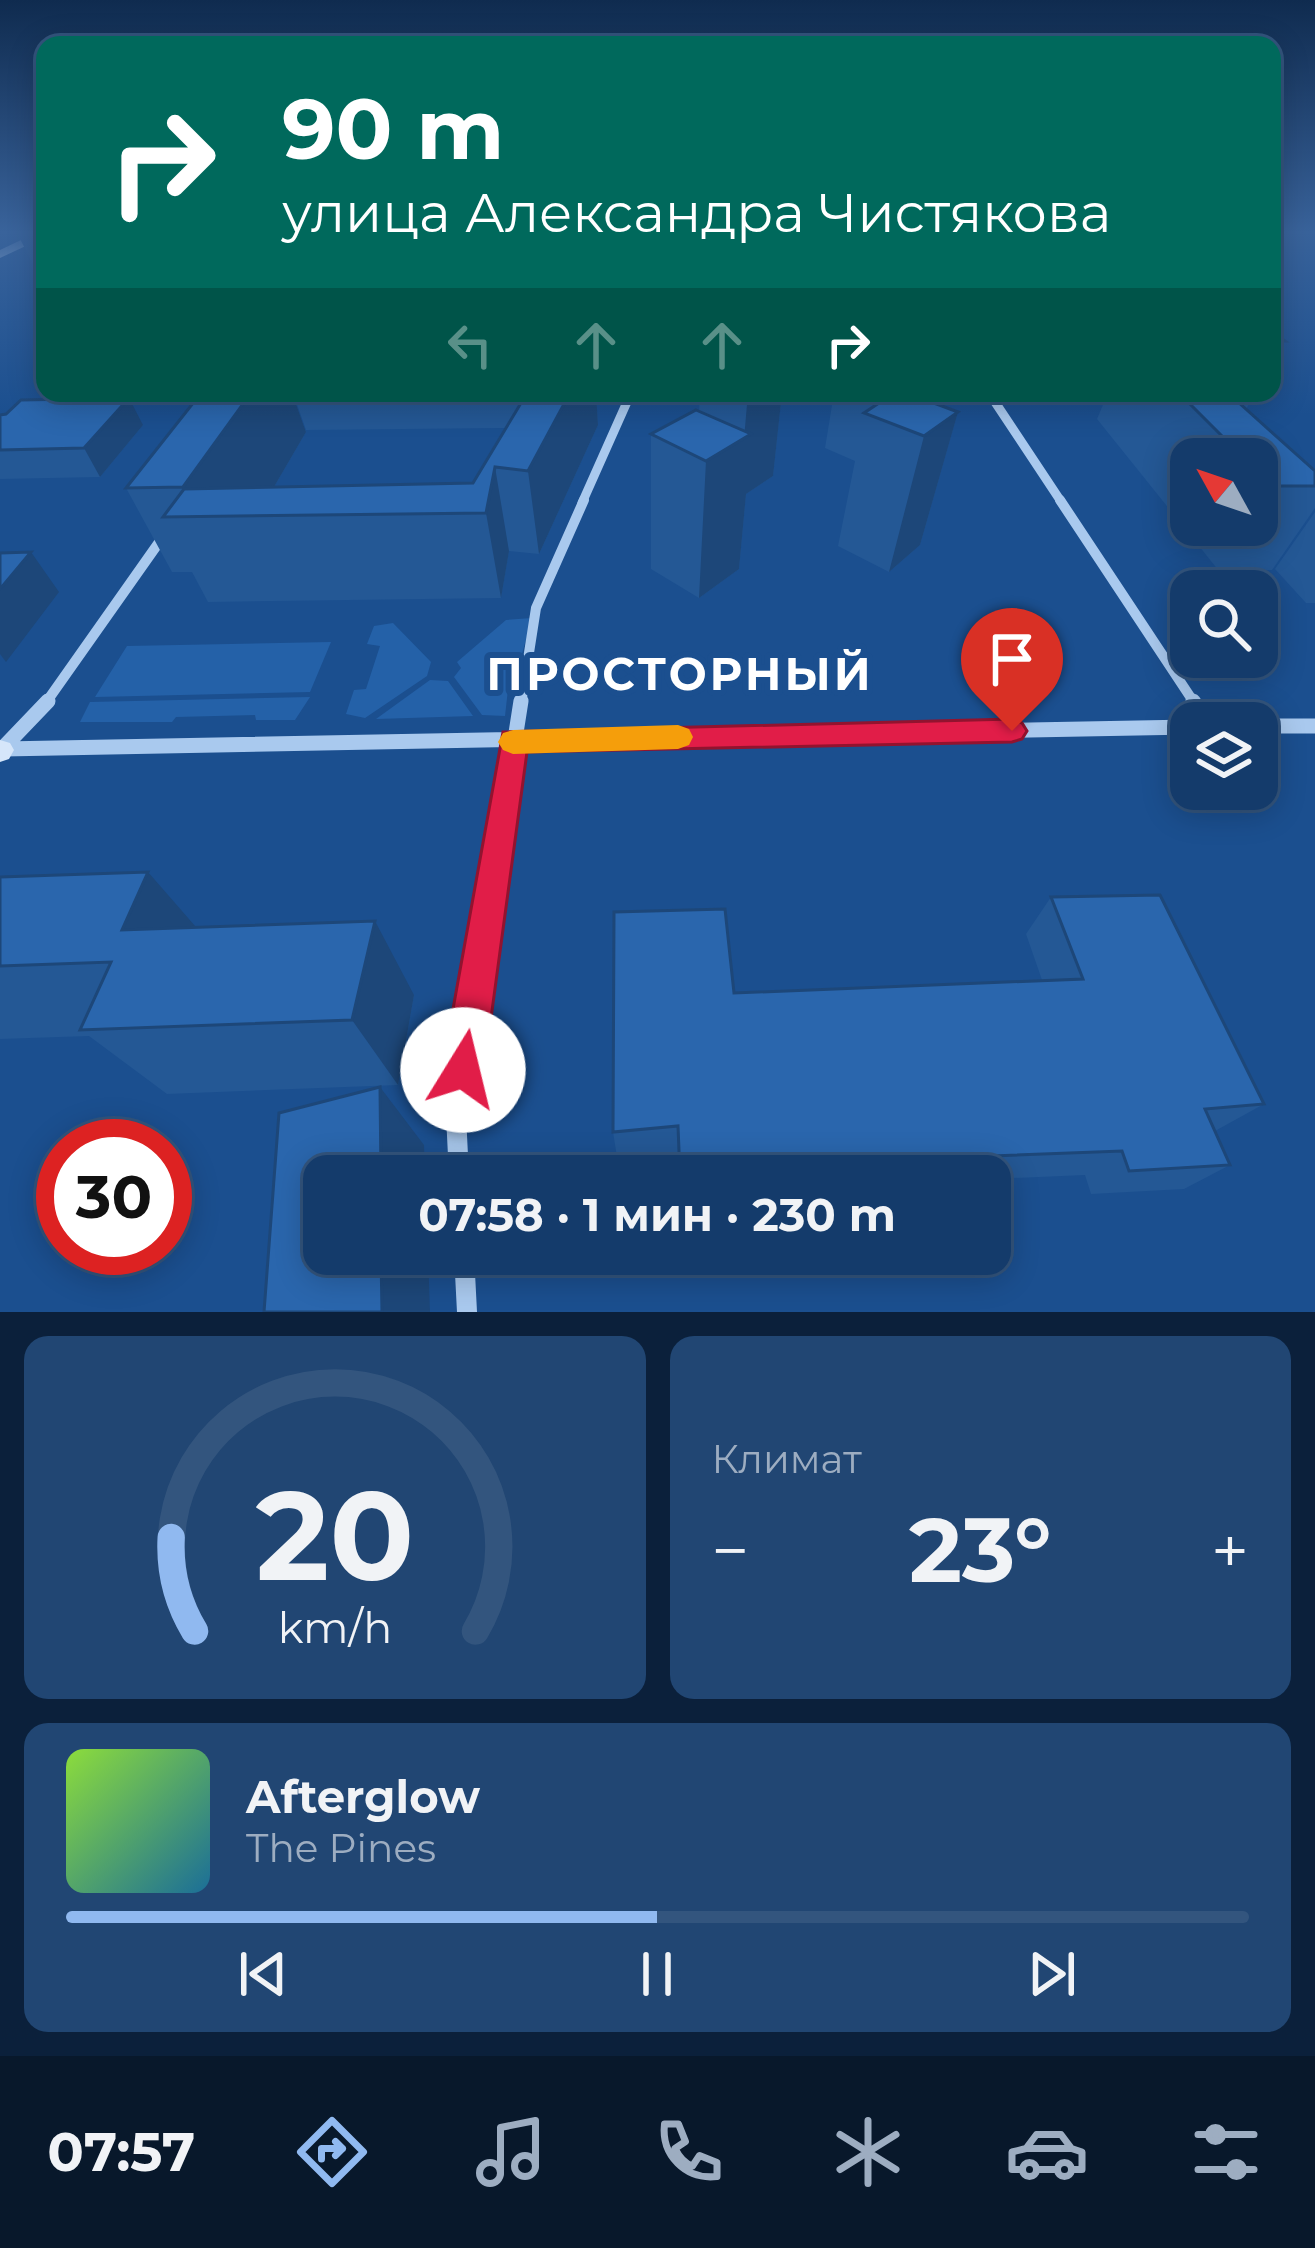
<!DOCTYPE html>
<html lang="ru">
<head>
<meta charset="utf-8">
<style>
	body { margin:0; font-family:Montserrat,sans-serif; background:#214673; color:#f1f3f6; height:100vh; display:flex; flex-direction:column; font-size:45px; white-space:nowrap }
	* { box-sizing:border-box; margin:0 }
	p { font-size:39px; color:#9dadc1 }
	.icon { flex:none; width:66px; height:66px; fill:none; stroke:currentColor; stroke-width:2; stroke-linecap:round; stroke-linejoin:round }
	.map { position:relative; height:1312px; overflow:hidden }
	.drawer { display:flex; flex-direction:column; gap:24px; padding:24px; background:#0b203b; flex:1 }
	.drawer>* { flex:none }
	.banner { position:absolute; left:36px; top:36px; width:1245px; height:366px; border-radius:24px; box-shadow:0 6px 30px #0003,0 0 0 3px #33557e; background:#00695c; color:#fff; overflow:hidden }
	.needle { width:78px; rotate:310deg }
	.buttons { position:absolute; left:1170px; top:438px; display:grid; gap:24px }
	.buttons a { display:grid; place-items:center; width:108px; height:108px; border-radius:24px; background:#143b6b; box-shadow:0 6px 30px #0003,0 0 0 3px #33557e; font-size:60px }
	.speed { position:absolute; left:36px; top:1119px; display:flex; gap:24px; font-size:60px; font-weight:700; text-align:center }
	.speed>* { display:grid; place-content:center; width:156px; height:156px; border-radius:50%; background:#143b6b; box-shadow:0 6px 30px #0003,0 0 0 3px #33557e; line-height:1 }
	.speed .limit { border:18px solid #d22; background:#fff; color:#111 }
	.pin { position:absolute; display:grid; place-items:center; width:102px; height:102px; color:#fff; margin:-123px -51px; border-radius:50% 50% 50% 0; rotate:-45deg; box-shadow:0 0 12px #0007 }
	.pin .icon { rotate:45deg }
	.me { position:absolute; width:132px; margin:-66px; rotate:9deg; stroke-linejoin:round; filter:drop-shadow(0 0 9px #0008) }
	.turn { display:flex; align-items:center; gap:42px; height:252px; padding:0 48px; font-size:54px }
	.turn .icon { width:156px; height:156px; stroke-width:2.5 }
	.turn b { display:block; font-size:84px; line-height:102px }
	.lanes { display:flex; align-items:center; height:114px; padding:0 48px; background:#0003; justify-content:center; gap:60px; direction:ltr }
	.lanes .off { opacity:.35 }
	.big { font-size:90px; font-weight:700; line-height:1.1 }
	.drawer .card { flex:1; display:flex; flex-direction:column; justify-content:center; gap:18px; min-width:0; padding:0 42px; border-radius:24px; background:#214673 }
	.drawer .dial { align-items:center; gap:0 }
	.dial svg { height:312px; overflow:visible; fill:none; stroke:#33557e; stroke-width:7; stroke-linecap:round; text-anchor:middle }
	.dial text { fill:#f1f3f6; stroke:none }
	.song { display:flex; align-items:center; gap:36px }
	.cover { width:144px; height:144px; border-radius:18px; background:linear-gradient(135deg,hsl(90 70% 55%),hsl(200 70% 35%)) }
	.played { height:12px; border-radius:6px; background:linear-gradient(90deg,#90b9f0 50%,#33557e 50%) }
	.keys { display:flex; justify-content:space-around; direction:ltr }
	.heat { display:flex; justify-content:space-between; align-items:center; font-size:66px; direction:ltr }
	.drawer .tiles { flex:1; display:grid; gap:24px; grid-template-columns:1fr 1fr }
	.card:last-child { grid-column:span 2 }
	.trip { position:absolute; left:303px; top:1155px; width:708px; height:120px; border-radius:24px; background:#143b6b; box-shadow:0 6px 30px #0003,0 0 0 3px #33557e; font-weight:700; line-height:120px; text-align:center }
	.menu { display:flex; height:192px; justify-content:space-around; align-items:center; background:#08182b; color:#9dadc1 }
	.menu .icon { width:84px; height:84px }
	.menu .current { color:#90b9f0 }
	.menu b { font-size:54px; color:#f1f3f6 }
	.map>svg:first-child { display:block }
	.green { fill:#2461a8 }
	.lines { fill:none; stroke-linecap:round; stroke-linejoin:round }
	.street-far3 { stroke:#a9c9ee; stroke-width:9 }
	.street-far2 { stroke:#a9c9ee; stroke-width:10 }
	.street-far1 { stroke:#a9c9ee; stroke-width:15 }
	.street { stroke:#a9c9ee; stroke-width:20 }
	.secondary { fill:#d6e6fa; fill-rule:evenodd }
	.wall { fill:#245895; fill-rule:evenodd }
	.shaded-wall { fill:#1d4779 }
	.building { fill:#2a66ad; stroke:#1d4779; stroke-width:3 }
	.route { fill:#e11d48; stroke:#92132f; stroke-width:3 }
	.slow { fill:#f59e0b }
	.labels { text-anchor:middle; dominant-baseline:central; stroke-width:12; stroke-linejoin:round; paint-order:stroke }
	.district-label { font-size:45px; font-weight:bold; letter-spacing:3px; fill:#fff; stroke:#1b4f8f }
</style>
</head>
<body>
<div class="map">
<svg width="1315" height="1312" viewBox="0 0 1315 1312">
	<rect width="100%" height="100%" fill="#1b4f8f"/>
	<path class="green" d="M 532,618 L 520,661 L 510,671 L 505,716 L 482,715 L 454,677 L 461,668 L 457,662 L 506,620 Z
		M 393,623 L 431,662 L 427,676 L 365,718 L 346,714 L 354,690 L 366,689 L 380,646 L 367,644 L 374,626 Z
		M 331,642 L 310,692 L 95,697 L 127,646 Z
		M 430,680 L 448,681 L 473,716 L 376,719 Z
		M 310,697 L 295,720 L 256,720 L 255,715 L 176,717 L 172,722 L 80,722 L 90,702 Z"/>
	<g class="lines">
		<path class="street-far3" d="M 989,393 L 1062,503
			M 582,503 L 631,393"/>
		<path class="street-far2" d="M 1060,500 L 1195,704
			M 45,704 L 167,531
			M 521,704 L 536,608 L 584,500"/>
		<path class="street-far1" d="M 1193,701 L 1208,723
			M 1257,726 L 1315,726
			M 2,749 L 48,701
			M 3,749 L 1191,727
			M 479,968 L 521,701"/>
		<path class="street" d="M 459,1176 L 456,1115 L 480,965
			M 464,1254 L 467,1312"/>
		<path class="secondary" d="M 40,231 L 45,231 L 45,237 L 0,258 L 0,250 Z
			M 0,740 L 10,743 L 14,750 L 9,759 L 0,762 Z"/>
	</g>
	<path class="wall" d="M 16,231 L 45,231 L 45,266 L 34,266 Z
		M 1272,332 L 1285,341 L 1272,364 Z
		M 201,393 L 292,393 L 306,432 L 274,487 L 473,483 L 506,428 L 306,430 L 293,393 L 596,393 L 598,425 L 539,554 L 509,551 L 501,598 L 208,602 L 192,572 L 172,572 L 126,488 Z
		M 700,393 L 782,393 L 773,476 L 746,494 L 739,569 L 699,598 L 651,569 L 651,434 L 699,412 Z
		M 834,393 L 912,393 L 912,395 L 958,412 L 920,545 L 889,572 L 838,546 L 855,461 L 825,448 Z
		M 1108,393 L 1256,393 L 1246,409 L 1315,471 L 1315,508 L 1272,570 L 1219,571 L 1097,419 ZM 1191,459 L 1257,459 L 1257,525 L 1191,525 Z
		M 0,415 L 143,425 L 100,477 L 0,479 Z
		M 1315,512 L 1315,603 L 1306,603 L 1275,569 Z
		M 0,877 L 196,927 L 414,995 L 398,1085 L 167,1094 L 89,1036 L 0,1039 Z
		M 1051,897 L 1264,1104 L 1215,1131 L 1230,1165 L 1184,1189 L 1091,1194 L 1085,1175 L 990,1179 L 990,1176 L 677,1176 L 676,1152 L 617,1157 L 613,1132 L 734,993 L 1042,980 L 1026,934 Z"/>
	<path class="shaded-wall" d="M 251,393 L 292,393 L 306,432 L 257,516 L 198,517 L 183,487 Z
		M 570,393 L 596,393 L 598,425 L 539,554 L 528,471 Z
		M 748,393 L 782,393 L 773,476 L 746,494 L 739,569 L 699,598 L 706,461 L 744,439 Z
		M 129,398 L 143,425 L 100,477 L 84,448 Z
		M 958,412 L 920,545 L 889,572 L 924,436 Z
		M 495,467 L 509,551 L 501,598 L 486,513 Z
		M 31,552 L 59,592 L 6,662 L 0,654 L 0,589 Z
		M 148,872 L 216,950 L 122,930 Z
		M 375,921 L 414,995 L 398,1085 L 352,1020 Z
		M 380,1087 L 424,1145 L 425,1176 L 381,1176 Z
		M 381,1254 L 428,1254 L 430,1312 L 382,1312 Z"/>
	<path class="building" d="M 1272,332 L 1285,341 L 1272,341 Z
		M 201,393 L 251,393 L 183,487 L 126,488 Z
		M 527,393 L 570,393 L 528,471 L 495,467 L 486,513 L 163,517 L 184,489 L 473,483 Z
		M 894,393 L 907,393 L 958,412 L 924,436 L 864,413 Z
		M 1179,393 L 1228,393 L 1315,471 L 1315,486 L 1273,486 L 1257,471 L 1257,459 L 1245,459 Z
		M 129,398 L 84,448 L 0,450 L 0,415 L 6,414 L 21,400 Z
		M 696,410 L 751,434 L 706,461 L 651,434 Z
		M 31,552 L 0,589 L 0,553 Z
		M 148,872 L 122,930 L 375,921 L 352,1020 L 80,1030 L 111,962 L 0,966 L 0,877 Z
		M 1160,895 L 1264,1104 L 1205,1109 L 1230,1165 L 1129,1171 L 1122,1151 L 784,1164 L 785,1176 L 680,1176 L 678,1126 L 613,1132 L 614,912 L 725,909 L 734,993 L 1083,979 L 1051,897 Z
		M 380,1087 L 381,1176 L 324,1176 L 324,1254 L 381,1254 L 382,1312 L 264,1312 L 279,1113 Z"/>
	<linearGradient id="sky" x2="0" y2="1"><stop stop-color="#0f2b4f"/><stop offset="0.56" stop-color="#39639b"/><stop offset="1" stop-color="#39639b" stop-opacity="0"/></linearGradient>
	<rect width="1315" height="415" fill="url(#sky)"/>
	<path class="route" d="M 1012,719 L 1022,723 L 1027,731 L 1022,739 L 1012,742 L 527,752 L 484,1070 L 478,1084 L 463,1090 L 448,1084 L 442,1070 L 503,732 Z"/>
	<path class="slow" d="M 678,725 L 689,729 L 693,737 L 689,745 L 678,749 L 513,754 L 503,750 L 498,742 L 503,733 L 513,730 Z"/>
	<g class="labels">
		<g class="district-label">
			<text x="680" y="673">ПРОСТОРНЫЙ</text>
		</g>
	</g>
</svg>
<div class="buttons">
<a><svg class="needle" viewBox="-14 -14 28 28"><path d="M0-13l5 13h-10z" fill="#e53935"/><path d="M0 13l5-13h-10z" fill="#9dadc1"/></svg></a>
<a><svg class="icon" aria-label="search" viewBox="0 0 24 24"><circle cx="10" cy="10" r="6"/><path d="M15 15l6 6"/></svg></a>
<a><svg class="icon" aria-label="layers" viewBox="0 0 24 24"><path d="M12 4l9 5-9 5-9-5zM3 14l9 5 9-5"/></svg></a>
</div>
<div class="speed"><div class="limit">30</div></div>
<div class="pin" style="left:1012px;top:731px;background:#d93025"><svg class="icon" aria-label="arrive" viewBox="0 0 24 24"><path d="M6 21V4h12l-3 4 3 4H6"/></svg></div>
<svg class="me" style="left:463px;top:1070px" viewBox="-20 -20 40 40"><circle r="19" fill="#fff"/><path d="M0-13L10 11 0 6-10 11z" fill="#e11d48"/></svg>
<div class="trip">07:58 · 1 мин · 230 m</div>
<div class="banner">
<div class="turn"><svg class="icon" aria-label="right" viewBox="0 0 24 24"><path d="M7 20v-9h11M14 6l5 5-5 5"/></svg><div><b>90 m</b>улица Александра Чистякова</div></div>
<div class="lanes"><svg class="icon off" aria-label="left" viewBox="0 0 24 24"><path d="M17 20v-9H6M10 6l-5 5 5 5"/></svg><svg class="icon off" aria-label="ahead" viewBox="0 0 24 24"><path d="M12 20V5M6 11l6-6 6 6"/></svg><svg class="icon off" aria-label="ahead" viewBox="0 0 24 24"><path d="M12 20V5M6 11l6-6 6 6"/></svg><svg class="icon" aria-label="right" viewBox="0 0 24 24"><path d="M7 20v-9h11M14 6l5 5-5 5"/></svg></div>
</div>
</div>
<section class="drawer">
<div class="tiles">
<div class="card dial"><svg viewBox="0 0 100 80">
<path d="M14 69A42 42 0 1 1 86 69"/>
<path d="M14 69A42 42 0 0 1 8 45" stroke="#90b9f0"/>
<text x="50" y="56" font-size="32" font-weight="700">20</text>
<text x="50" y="72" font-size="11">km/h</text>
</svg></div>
<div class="card"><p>Климат</p>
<div class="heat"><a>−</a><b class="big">23°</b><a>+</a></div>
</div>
<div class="card">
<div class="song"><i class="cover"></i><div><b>Afterglow</b><p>The Pines</p></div></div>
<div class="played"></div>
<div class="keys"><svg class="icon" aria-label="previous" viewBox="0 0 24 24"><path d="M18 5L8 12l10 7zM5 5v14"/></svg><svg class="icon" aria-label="pause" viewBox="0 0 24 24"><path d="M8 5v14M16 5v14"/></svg><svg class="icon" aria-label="next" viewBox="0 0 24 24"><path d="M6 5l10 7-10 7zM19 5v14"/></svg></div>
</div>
</div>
</section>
<nav class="menu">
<b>07:57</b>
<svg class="icon current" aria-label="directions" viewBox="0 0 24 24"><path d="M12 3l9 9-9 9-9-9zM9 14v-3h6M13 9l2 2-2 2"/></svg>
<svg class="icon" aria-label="music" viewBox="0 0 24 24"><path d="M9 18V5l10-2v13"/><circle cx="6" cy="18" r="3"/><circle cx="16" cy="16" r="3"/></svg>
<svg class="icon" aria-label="phone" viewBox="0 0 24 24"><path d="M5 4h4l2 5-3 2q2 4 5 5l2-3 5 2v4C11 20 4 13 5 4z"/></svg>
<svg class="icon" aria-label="climate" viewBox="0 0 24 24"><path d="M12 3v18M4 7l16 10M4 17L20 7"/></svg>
<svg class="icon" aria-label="car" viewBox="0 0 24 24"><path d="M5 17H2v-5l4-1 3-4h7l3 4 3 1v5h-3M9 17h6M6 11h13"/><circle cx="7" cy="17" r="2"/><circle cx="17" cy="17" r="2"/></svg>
<svg class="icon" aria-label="filters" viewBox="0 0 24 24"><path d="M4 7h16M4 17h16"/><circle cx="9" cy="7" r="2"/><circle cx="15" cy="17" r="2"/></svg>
</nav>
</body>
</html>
